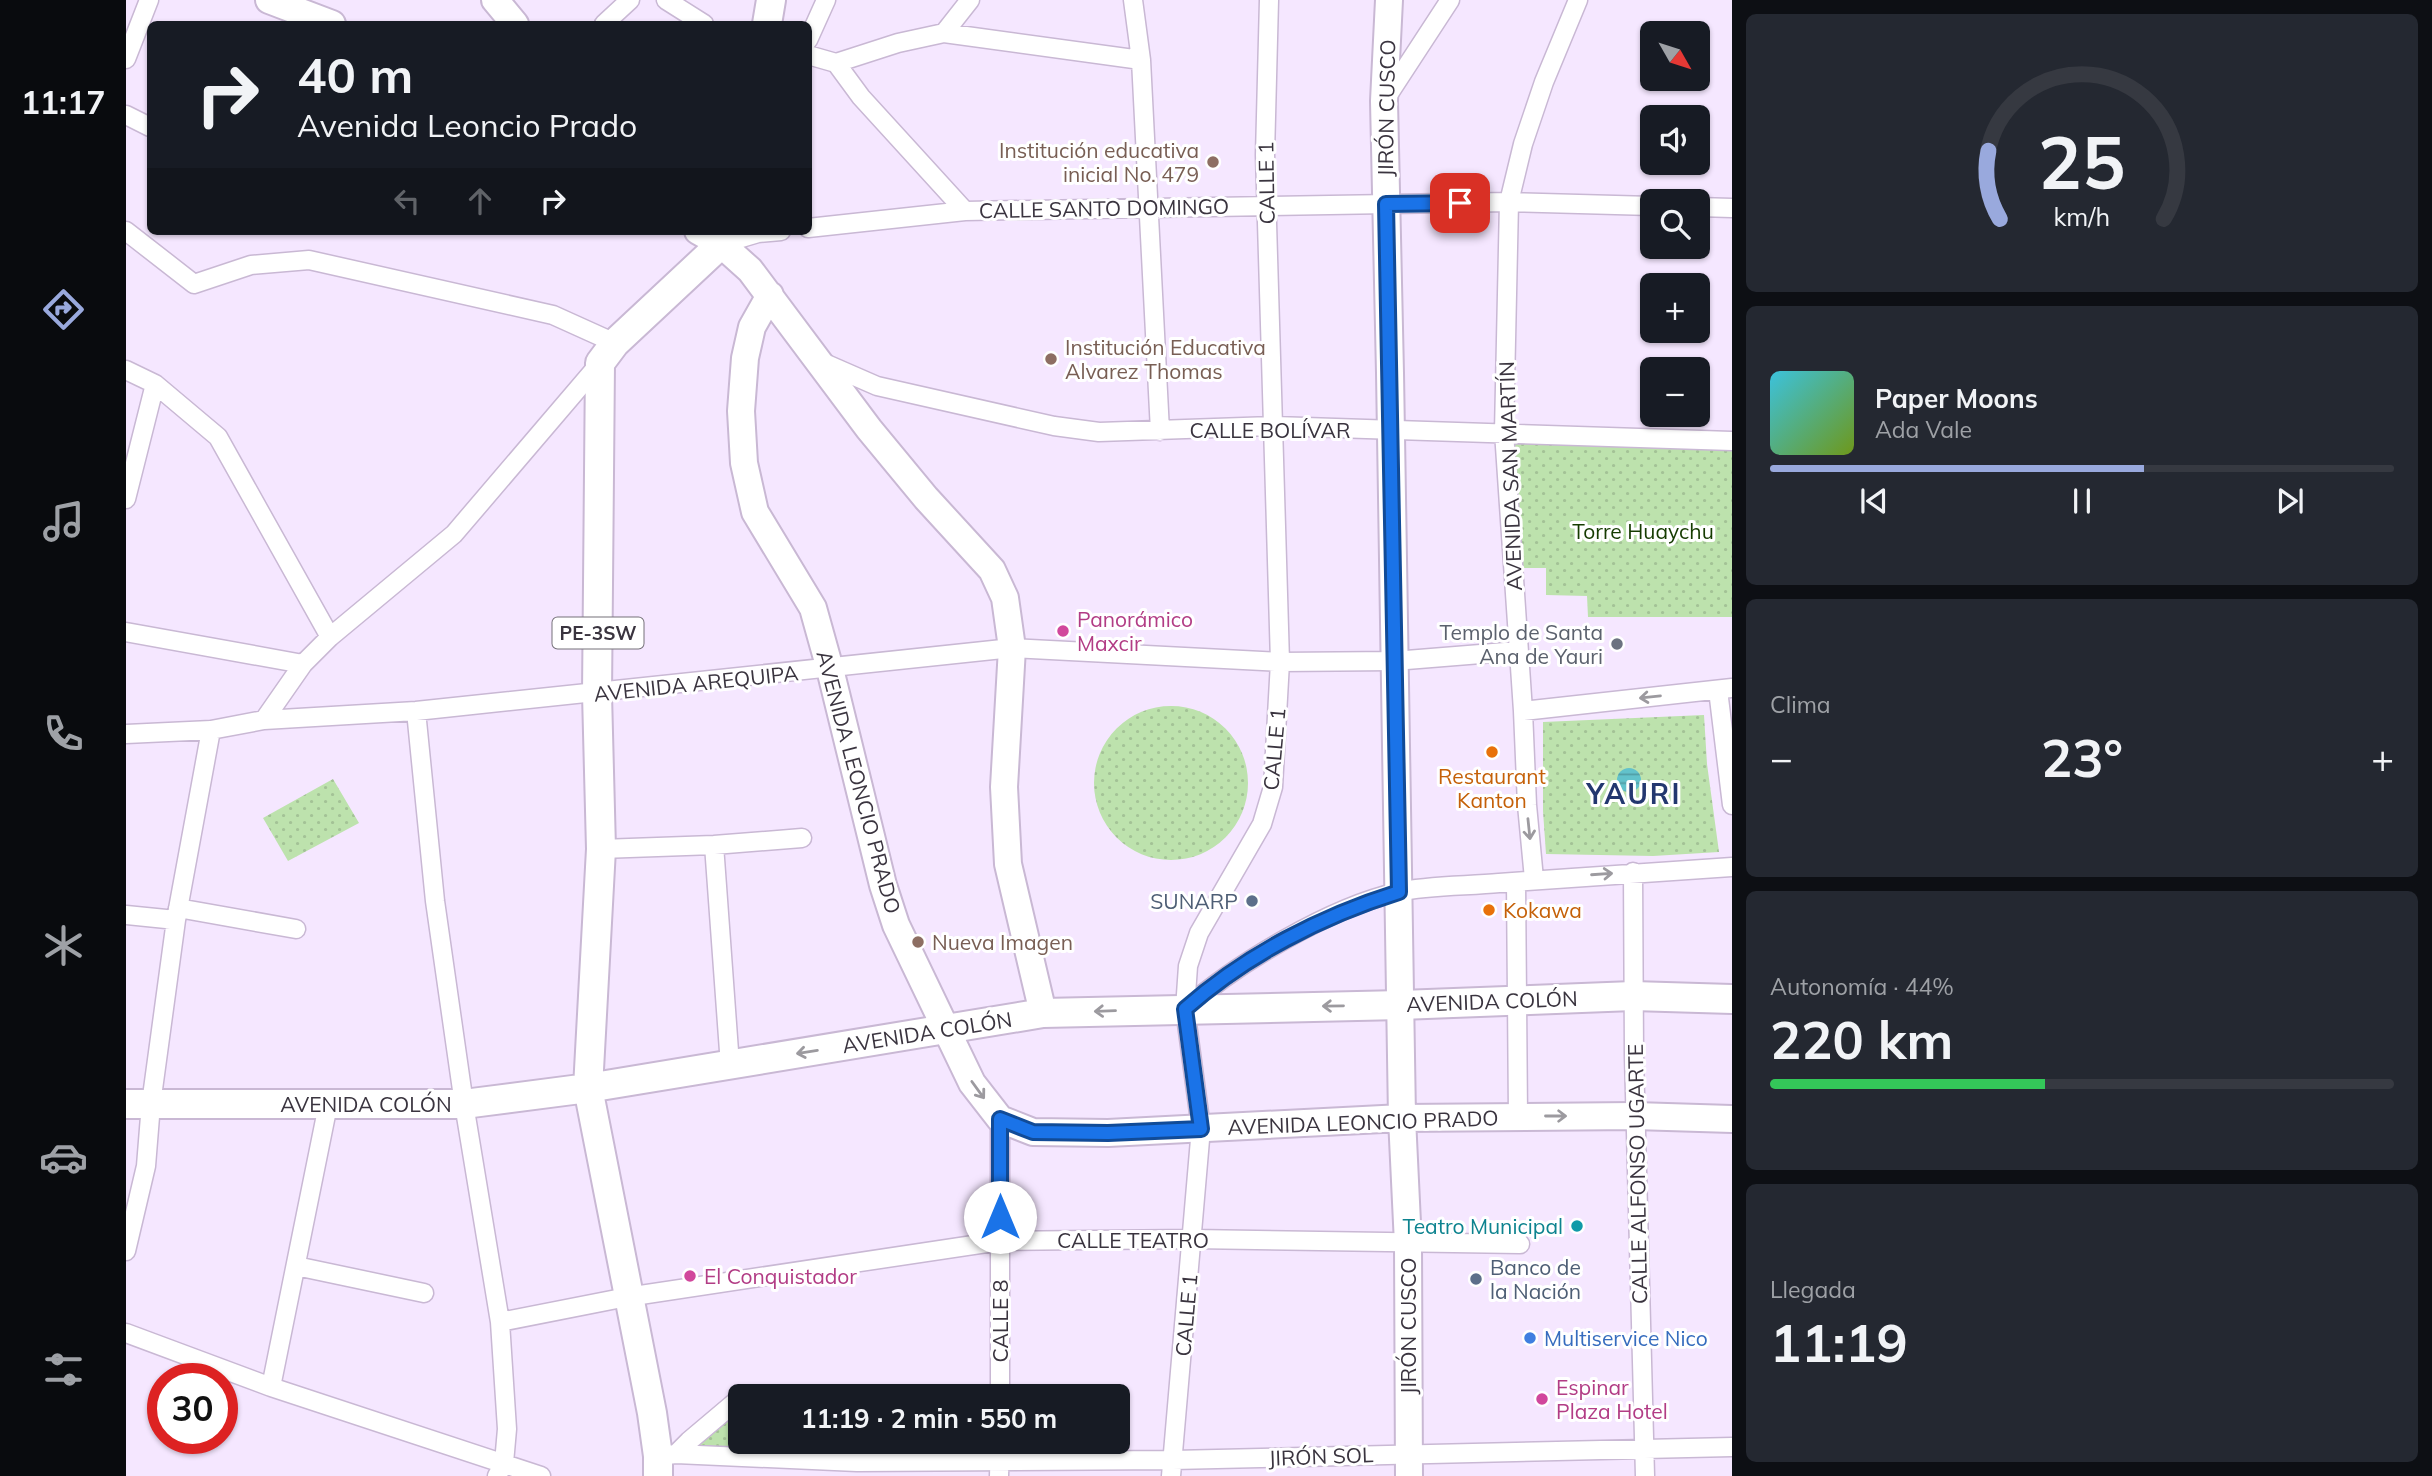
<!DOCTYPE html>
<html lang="es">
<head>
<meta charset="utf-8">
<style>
	body { margin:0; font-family:Mulish,sans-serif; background:#242831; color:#f1f3f6; height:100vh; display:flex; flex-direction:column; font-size:26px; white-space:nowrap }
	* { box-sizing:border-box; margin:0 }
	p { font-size:23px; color:#9ea1a6 }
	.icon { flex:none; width:38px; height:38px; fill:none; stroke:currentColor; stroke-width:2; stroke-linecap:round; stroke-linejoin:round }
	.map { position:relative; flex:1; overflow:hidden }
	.details { display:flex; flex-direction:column; gap:14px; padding:14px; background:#0d0f14; width:700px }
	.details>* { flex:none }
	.guide { position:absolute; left:21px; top:21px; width:665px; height:214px; border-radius:10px; box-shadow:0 2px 5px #0004; background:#171b24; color:#f1f3f6; overflow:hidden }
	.needle { width:46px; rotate:129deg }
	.buttons { position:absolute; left:1514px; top:21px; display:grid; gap:14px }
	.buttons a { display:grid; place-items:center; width:70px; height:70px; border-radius:10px; background:#171b24; box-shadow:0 2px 5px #0004; font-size:35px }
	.speed { position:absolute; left:21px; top:1363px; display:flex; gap:14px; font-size:35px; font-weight:700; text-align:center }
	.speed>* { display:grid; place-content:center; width:91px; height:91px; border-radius:50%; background:#171b24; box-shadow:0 2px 5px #0004; line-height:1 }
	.speed .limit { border:10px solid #d22; background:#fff; color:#111 }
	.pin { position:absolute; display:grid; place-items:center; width:60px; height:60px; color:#fff; margin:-30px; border-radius:14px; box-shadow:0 4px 10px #0006 }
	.me { position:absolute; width:77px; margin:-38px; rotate:0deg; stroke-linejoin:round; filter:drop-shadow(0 0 5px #0008) }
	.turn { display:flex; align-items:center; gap:24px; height:147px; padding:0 35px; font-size:32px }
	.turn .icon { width:91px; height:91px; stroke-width:2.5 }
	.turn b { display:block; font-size:49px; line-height:60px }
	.lanes { display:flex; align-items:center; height:66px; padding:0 35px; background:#0003; justify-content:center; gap:35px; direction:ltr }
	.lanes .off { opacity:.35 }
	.big { font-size:52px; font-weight:700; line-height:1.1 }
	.details .widget { flex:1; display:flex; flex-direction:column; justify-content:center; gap:10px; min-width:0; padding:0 24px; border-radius:10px; background:#242831 }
	.details .dial { align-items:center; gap:0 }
	.dial svg { height:182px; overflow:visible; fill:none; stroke:#363941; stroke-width:7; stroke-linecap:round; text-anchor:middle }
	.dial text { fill:#f1f3f6; stroke:none }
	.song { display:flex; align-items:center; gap:21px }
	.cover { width:84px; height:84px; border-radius:10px; background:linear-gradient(135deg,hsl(190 70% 55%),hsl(80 70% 35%)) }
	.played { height:7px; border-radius:4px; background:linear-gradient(90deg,#99a9dd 60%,#363941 60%) }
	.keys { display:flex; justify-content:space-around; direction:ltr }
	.heat { display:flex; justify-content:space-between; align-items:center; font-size:38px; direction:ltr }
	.charge { height:10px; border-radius:5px; background:linear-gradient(90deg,#34c759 44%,#363941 0) }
	.trip { position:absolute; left:602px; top:1384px; width:402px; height:70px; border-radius:10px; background:#171b24; box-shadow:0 2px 5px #0004; font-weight:700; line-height:70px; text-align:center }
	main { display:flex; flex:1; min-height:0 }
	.dock { display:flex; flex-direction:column; width:126px; justify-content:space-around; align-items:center; background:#090b0e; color:#9ea1a6 }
	.dock .icon { width:49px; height:49px }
	.dock .selected { color:#99a9dd }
	.dock b { font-size:32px; color:#f1f3f6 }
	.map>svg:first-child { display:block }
	.park { fill:url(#park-dots) }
	.water { fill:url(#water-rules) }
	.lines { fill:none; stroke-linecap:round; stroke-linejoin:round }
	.street-casing { stroke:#c9b8d4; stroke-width:21 }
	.secondary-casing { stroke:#c9b8d4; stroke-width:30 }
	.primary-casing { stroke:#c9b8d4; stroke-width:32 }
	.street { stroke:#fff; stroke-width:18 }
	.secondary { stroke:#fff; stroke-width:26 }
	.primary { stroke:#fff; stroke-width:28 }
	.oneway { stroke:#9c9a9f }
	.route-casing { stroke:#114b97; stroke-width:18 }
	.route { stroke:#1a73e8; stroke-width:12 }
	.education-dot { fill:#8d6e63; stroke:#fff; stroke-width:2.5 }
	.hotel-dot { fill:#d1479c; stroke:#fff; stroke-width:2.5 }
	.worship-dot { fill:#6b7280; stroke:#fff; stroke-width:2.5 }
	.food-dot { fill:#e8710a; stroke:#fff; stroke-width:2.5 }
	.service-dot { fill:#5c6f8a; stroke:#fff; stroke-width:2.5 }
	.culture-dot { fill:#0f9aa8; stroke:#fff; stroke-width:2.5 }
	.shop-dot { fill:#3f7fe0; stroke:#fff; stroke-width:2.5 }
	.labels { text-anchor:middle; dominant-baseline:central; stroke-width:6; stroke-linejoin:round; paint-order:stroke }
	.shield { fill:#fff; stroke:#757179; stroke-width:2 }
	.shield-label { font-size:19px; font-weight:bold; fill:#3a343f }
	.street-label { font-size:21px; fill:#3a343f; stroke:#fff }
	.education-label { font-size:21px; fill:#785e54; stroke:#fff; text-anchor:start }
	.park-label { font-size:21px; fill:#153b00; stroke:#fff }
	.hotel-label { font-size:21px; fill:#b23c85; stroke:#fff; text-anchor:start }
	.worship-label { font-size:21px; fill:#5b616d; stroke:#fff; text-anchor:end }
	.food-label { font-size:21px; fill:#c56008; stroke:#fff }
	.service-label { font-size:21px; fill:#4e5e75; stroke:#fff; text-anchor:end }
	.culture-label { font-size:21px; fill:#0d838f; stroke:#fff; text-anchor:end }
	.shop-label { font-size:21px; fill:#366cbe; stroke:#fff; text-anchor:start }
	.district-label { font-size:28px; font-weight:bold; letter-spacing:2px; fill:#23376f; stroke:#fff }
</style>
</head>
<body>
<main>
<nav class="dock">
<b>11:17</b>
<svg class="icon selected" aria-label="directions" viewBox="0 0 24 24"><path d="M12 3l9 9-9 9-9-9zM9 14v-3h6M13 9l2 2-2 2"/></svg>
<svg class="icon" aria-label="music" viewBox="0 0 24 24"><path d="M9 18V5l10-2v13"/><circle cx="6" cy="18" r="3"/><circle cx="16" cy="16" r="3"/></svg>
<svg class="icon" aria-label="phone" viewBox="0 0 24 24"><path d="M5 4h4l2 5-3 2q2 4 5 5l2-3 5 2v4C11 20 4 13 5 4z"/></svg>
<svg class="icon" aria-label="climate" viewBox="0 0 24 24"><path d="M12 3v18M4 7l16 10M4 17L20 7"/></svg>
<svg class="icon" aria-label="car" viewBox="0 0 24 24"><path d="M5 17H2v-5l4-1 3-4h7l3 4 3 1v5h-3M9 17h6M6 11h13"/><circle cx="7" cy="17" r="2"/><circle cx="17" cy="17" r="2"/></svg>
<svg class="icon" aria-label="filters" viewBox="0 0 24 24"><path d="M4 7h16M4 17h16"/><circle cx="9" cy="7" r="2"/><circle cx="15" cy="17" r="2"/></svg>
</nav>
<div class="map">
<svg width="1606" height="1476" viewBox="0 0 1606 1476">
	<defs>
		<pattern id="park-dots" width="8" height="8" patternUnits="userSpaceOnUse" patternTransform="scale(1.75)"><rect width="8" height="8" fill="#bde2ad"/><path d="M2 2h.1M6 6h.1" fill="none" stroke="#a3c296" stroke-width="1.8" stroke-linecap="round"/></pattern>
		<pattern id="water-rules" width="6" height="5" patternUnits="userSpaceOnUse" patternTransform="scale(1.75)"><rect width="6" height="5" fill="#62c2cb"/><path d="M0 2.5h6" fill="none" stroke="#529ea6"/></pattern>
	</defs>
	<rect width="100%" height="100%" fill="#f5e7ff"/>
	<path class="park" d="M 1383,441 L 1606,446 L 1606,617 L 1462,617 L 1461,596 L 1420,595 L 1420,568 L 1393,568 Z
		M968 783a77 77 0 1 1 154 0a77 77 0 1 1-154 0Z
		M 1578,715 L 1581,764 L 1593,852 L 1527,856 L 1420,854 L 1417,811 L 1417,722 Z
		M 207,779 L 233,823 L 162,861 L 137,818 Z
		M 614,1405 L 614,1442 L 704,1442 L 714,1455 L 574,1450 L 570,1446 Z"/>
	<path class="water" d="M1491 780a12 12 0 1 1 24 0a12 12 0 1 1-24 0Z"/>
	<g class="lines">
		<g class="street-casing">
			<path id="street" d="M 540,0 L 578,24
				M 1007,0 L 1015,60 L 1034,431
				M 478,24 L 504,0
				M 818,33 L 844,0
				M 682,40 L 700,0
				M 682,55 L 710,63 L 735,97 L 839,211
				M 0,59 L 23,0
				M 710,63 L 772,43 L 818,33 L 1015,60
				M 1260,98 L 1324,0
				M 0,115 L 24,127
				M 1572,207 L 1606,208
				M 682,228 L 839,211 L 1383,202 L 1526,206
				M 0,231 L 68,284 L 125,265 L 183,260 L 427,315 L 489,343
				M 595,244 L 632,233 L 655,231
				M 696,362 L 751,386 L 928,426 L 973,432 L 1149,426 L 1606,441
				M 0,370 L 29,384 L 92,437 L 204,637
				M 0,499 L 29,384
				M 0,632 L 177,664
				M 1592,690 L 1606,805
				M 290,711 L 309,901 L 338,1104 L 374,1322 L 381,1429 L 378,1463 L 371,1476
				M 1397,711 L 1606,688
				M 138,720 L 177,664 L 204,637 L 328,534 L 474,363
				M 0,734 L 85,730 L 138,720 L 290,711 L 886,648 L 1154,662 L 1268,661 L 1392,651
				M 588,845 L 604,1065
				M 475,849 L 588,845 L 676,838
				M 1507,872 L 1508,1056 L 1519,1476
				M 1408,879 L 1401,805 L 1397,711 L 1378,432 L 1383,202 L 1397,144 L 1418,82 L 1452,0
				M 1390,882 L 1392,1116
				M 52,908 L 170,929
				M 0,915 L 50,920
				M 1059,1009 C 1111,963 1205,907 1272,892 C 1302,885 1342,886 1373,883 C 1450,877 1528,872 1606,867
				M 874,1119 L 874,1396
				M 0,1251 L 20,1166 L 25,1104 L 50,920 L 85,730
				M 170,1266 L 298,1293
				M 374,1322 L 501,1297 L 874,1241 L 1067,1239 L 1394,1244
				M 0,1333 L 145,1387 L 415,1476
				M 145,1387 L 202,1105
				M 706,1442 L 731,1462
				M 550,1454 L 563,1441 L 614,1398
				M 532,1456 L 550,1454 L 731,1462 L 1047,1460 L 1606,1447
				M 873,1476 L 874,1442
				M 1045,1476 L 1075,1128 L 1059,1009 L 1062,966 L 1073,933 L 1136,824 L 1147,787 L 1154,662 L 1139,155 L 1143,0"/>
		</g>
		<g class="secondary-casing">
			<path id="secondary" d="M 143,0 L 206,24
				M 369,0 L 389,24
				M 1263,0 L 1258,101 L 1264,373 L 1276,1118 L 1282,1244 L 1283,1476
				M 572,231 L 595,244 L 624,270 L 743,429 L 800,498 L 866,570 L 879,598 L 886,648 L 878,787 L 882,864 L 917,1013
				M 644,295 L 626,327 L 619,358 L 615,411 L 618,463 L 629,512 L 687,608 L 704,669 L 757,885 L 770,925 L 846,1083 L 874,1119 L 907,1132 L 982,1133 L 1276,1118 L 1509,1116 L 1606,1119"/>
		</g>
		<g class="primary-casing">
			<path id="primary" d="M 641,24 L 645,0
				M 0,1104 L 338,1104 L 462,1088 L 917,1013 L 1275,1005 L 1507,996 L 1606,999
				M 532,1476 L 532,1456 L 526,1413 L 462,1088 L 475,849 L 471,694 L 474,363 L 489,343 L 595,244 L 602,231"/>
		</g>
		<use href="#street" class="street"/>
		<use href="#secondary" class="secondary"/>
		<use href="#primary" class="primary"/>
	</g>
	<defs><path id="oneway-shaft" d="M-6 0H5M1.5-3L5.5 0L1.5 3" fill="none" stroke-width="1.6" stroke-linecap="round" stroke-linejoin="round" transform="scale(1.75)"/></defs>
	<g class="oneway">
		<use href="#oneway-shaft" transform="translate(1524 697) rotate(174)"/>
		<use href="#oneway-shaft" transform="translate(1403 829) rotate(84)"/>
		<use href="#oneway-shaft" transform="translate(1476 874) rotate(-4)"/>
		<use href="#oneway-shaft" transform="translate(1207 1006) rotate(179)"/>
		<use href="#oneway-shaft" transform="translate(979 1011) rotate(178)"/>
		<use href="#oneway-shaft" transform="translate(681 1052) rotate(171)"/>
		<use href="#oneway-shaft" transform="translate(852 1090) rotate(54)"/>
		<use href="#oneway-shaft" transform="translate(1430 1116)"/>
	</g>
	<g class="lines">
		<g class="route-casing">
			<path id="route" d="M 874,1217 L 874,1119 L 907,1132 L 982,1133 L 1075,1129 L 1059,1009 C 1120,955 1196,916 1273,892 L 1260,204 L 1334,203"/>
		</g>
		<use href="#route" class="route"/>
	</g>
	<g class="education-dot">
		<circle cx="1087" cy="162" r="7"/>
		<circle cx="925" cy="359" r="7"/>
		<circle cx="792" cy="942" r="7"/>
	</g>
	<g class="hotel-dot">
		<circle cx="937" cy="631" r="7"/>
		<circle cx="564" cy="1276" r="7"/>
		<circle cx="1416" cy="1399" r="7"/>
	</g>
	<circle class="worship-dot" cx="1491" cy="644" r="7"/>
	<g class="food-dot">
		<circle cx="1366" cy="752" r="7"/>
		<circle cx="1363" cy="910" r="7"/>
	</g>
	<g class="service-dot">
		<circle cx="1126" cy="901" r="7"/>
		<circle cx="1350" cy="1279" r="7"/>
	</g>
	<circle class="culture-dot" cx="1451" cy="1226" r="7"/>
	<circle class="shop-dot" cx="1404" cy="1338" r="7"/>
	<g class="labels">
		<rect class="shield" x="426.5" y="617.5" width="91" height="31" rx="5"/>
		<g class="shield-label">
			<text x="472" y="633">PE-3SW</text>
		</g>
		<g class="street-label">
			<text transform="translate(1260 108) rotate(-89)">JIRÓN CUSCO</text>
			<text transform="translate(1140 183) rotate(-91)">CALLE 1</text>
			<text transform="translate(978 208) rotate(-1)">CALLE SANTO DOMINGO</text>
			<text x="1144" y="430">CALLE BOLÍVAR</text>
			<text transform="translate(1384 476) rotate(-92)">AVENIDA SAN MARTÍN</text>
			<text transform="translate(570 683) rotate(-6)">AVENIDA AREQUIPA</text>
			<text transform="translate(1148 749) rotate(-85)">CALLE 1</text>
			<text transform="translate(733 782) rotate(75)">AVENIDA LEONCIO PRADO</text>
			<text transform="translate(1366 1001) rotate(-2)">AVENIDA COLÓN</text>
			<text transform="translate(801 1032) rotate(-9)">AVENIDA COLÓN</text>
			<text x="240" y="1104">AVENIDA COLÓN</text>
			<text transform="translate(1237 1122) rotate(-2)">AVENIDA LEONCIO PRADO</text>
			<text transform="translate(1511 1174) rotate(-91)">CALLE ALFONSO UGARTE</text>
			<text x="1007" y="1240">CALLE TEATRO</text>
			<text transform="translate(1060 1315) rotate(-85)">CALLE 1</text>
			<text transform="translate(874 1321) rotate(-90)">CALLE 8</text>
			<text transform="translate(1282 1326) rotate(-90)">JIRÓN CUSCO</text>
			<text transform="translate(1195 1456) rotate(-2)">JIRÓN SOL</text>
		</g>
		<g class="education-label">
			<text x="1073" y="150" text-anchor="end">Institución educativa<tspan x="1073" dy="24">inicial No. 479</tspan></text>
			<text x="939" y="347">Institución Educativa<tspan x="939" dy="24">Alvarez Thomas</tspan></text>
			<text x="806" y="942">Nueva Imagen</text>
		</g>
		<g class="park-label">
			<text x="1517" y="531">Torre Huaychu</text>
		</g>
		<g class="hotel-label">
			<text x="951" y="619">Panorámico<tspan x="951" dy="24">Maxcir</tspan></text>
			<text x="578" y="1276">El Conquistador</text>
			<text x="1430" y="1387">Espinar<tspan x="1430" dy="24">Plaza Hotel</tspan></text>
		</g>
		<g class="worship-label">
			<text x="1477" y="632">Templo de Santa<tspan x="1477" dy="24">Ana de Yauri</tspan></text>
		</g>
		<g class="food-label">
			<text x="1366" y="776">Restaurant<tspan x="1366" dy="24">Kanton</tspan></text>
			<text x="1377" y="910" text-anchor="start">Kokawa</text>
		</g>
		<g class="service-label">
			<text x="1112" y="901">SUNARP</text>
			<text x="1364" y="1267" text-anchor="start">Banco de<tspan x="1364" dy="24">la Nación</tspan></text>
		</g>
		<g class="culture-label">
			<text x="1437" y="1226">Teatro Municipal</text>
		</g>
		<g class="shop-label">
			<text x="1418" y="1338">Multiservice Nico</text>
		</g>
		<g class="district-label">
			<text x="1508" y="793">YAURI</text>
		</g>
	</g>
</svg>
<div class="buttons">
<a><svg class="needle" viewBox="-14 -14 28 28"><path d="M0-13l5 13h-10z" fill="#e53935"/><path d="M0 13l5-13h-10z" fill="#9ea1a6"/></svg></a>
<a><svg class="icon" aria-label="sound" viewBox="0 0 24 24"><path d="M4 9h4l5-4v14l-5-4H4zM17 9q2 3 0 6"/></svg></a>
<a><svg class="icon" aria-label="search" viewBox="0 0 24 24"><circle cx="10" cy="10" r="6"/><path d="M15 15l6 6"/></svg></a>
<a>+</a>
<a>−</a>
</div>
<div class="speed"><div class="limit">30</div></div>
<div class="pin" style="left:1334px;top:203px;background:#d93025"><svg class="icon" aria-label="arrive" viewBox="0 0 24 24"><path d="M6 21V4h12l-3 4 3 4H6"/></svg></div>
<svg class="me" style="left:874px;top:1217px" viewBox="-20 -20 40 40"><circle r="19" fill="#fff"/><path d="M0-13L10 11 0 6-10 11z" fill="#1a73e8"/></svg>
<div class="trip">11:19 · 2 min · 550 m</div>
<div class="guide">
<div class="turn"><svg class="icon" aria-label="right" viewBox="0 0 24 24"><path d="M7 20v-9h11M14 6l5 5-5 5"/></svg><div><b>40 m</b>Avenida Leoncio Prado</div></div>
<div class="lanes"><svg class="icon off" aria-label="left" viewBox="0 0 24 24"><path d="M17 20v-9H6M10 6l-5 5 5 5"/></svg><svg class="icon off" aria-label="ahead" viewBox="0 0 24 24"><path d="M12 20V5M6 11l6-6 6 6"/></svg><svg class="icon" aria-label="right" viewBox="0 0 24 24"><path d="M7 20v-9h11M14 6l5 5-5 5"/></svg></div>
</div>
</div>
<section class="details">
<div class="widget dial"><svg viewBox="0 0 100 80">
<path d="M14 69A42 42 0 1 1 86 69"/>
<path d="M14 69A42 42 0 0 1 9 39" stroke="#99a9dd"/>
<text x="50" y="56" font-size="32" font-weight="700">25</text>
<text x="50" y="72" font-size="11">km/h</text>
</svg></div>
<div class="widget">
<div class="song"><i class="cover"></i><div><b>Paper Moons</b><p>Ada Vale</p></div></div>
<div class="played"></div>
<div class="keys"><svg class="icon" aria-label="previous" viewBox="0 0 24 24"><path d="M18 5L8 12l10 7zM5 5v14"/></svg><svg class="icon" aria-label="pause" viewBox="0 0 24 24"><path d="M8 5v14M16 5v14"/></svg><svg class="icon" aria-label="next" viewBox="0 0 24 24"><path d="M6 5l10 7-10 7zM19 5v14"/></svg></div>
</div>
<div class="widget"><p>Clima</p>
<div class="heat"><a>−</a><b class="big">23°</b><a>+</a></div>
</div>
<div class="widget"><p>Autonomía · 44%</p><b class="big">220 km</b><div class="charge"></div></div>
<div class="widget"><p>Llegada</p><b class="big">11:19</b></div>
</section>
</main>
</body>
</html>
